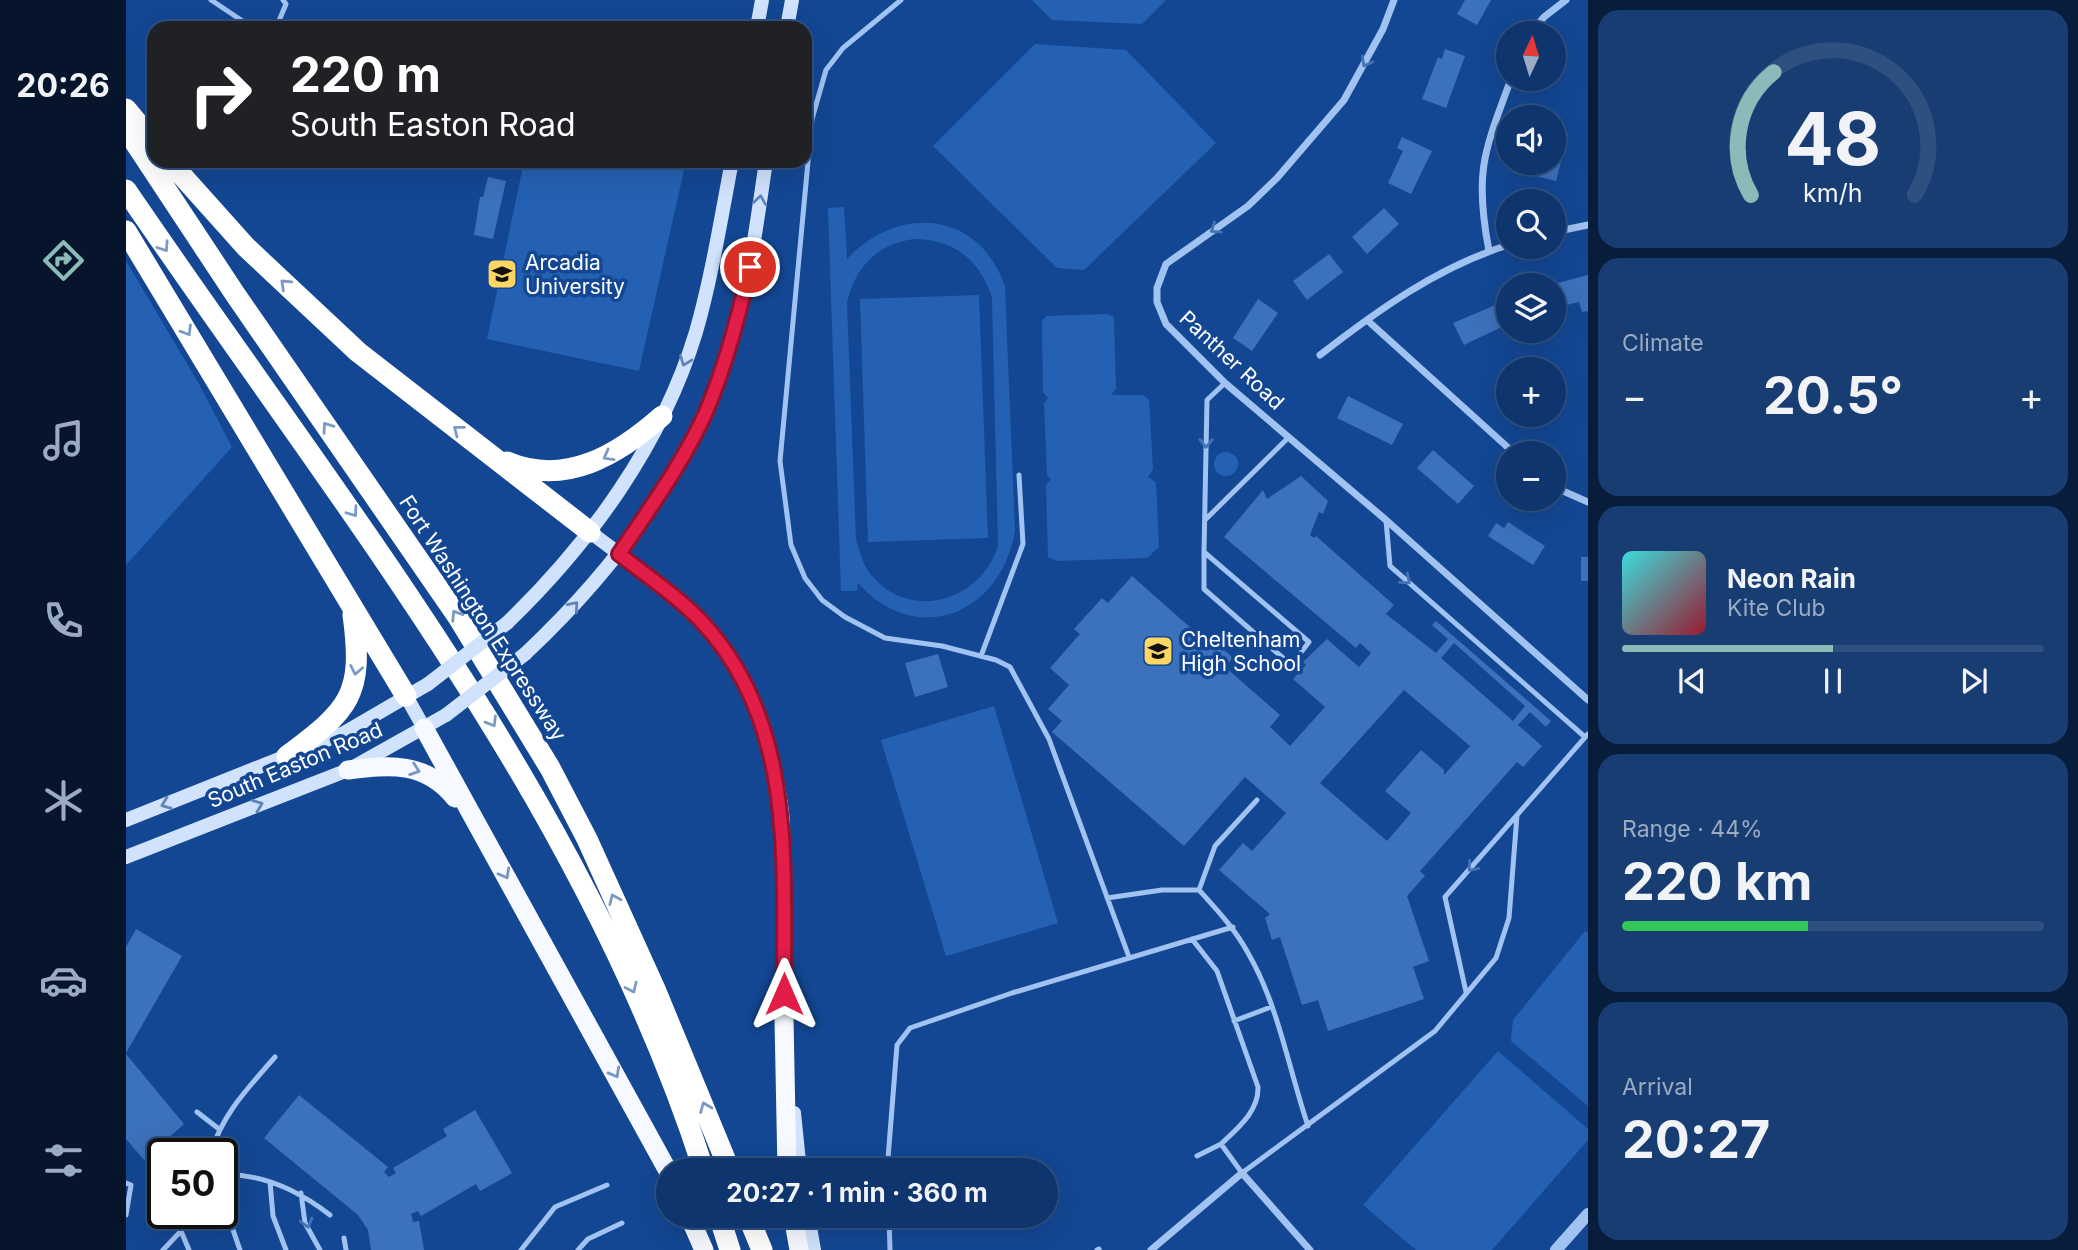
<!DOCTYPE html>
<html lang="en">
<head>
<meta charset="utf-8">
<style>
	body { margin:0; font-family:Inter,sans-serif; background:#173d73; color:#f1f3f6; height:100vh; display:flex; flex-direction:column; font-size:26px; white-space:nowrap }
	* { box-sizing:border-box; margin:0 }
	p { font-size:23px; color:#9babc2 }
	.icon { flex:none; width:38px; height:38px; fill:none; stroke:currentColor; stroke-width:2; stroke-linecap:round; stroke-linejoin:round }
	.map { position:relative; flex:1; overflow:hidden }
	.side { display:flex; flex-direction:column; gap:10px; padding:10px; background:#081d3c; width:490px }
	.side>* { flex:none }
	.top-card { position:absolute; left:21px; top:21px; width:665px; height:147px; border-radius:21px; box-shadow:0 7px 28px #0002,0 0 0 2px #2e5081; background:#202124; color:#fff; overflow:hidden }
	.needle { width:46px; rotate:4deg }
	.fabs { position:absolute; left:1370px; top:21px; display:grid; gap:14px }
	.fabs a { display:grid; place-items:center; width:70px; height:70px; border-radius:50%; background:#0e356e; box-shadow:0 7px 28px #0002,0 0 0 2px #2e5081; font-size:35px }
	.speed { position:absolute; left:21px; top:1138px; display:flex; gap:14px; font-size:35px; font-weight:700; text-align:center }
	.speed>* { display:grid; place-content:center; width:91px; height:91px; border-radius:50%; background:#0e356e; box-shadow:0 7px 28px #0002,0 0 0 2px #2e5081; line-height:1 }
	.speed .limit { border:4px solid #111; border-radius:10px; background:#fff; color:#111 }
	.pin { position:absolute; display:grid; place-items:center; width:60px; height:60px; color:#fff; margin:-30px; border:4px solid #fff; border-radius:50%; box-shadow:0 2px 7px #0007 }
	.me { position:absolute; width:77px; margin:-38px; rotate:0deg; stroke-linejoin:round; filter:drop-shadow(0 0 5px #0008) }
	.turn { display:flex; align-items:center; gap:24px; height:147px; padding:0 28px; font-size:32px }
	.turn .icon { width:91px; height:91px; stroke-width:2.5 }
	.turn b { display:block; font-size:49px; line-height:60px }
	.big { font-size:52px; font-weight:700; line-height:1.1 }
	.side .tile { flex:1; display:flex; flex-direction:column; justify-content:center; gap:10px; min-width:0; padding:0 24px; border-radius:21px; background:#173d73 }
	.side .dial { align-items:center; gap:0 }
	.dial svg { height:182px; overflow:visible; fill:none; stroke:#2e5081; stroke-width:7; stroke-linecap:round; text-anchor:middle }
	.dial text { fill:#f1f3f6; stroke:none }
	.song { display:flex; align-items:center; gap:21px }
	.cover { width:84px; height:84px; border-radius:10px; background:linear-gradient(135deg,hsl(180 70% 55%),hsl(350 70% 35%)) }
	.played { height:7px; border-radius:4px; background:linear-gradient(90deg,#8bbbb9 50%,#2e5081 50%) }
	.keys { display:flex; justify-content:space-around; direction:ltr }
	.heat { display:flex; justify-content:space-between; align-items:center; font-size:38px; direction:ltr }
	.charge { height:10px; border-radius:5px; background:linear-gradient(90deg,#34c759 44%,#2e5081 0) }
	.trip { position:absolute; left:530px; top:1158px; width:402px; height:70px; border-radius:35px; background:#0e356e; box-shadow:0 7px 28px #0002,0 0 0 2px #2e5081; font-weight:700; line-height:70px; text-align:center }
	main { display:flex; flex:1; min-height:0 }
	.dock { display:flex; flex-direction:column; width:126px; justify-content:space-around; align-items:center; background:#06152c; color:#9babc2 }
	.dock .icon { width:49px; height:49px }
	.dock .current { color:#8bbbb9 }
	.dock b { font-size:32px; color:#f1f3f6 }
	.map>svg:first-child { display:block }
	.green { fill:#2561b2; fill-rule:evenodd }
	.building { fill:#3c71bb; fill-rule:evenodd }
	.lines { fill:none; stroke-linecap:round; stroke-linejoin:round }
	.service { stroke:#a1c3f2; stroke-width:5 }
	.minor { stroke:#a1c3f2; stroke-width:7 }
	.tertiary { stroke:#a1c3f2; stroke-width:12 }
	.secondary { stroke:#d0e2fc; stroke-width:14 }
	.trunk { stroke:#f6f9ff; stroke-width:19 }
	.motorway { stroke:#fff; stroke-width:21 }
	.secondary-bridge { stroke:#d0e2fc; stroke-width:14 }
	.oneway { stroke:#4572b4 }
	.oneway2 { stroke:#5f85bd }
	.oneway3 { stroke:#7d9ac4 }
	.oneway4 { stroke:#7997c4 }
	.route-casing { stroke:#92132f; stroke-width:18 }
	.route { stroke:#e11d48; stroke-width:12 }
	.labels { text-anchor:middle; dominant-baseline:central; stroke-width:7; stroke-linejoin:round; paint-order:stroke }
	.poi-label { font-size:21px; fill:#fff; stroke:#134793; text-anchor:start }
	.street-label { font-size:21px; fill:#fff; stroke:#134793 }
</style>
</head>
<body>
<main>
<nav class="dock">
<b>20:26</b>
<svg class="icon current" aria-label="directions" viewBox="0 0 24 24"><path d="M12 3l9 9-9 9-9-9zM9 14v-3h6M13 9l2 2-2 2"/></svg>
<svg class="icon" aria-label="music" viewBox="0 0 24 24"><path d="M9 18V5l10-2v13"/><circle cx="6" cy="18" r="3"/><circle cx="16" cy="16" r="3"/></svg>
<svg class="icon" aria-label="phone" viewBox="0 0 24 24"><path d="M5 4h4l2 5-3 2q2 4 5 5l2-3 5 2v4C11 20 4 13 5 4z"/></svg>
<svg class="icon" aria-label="climate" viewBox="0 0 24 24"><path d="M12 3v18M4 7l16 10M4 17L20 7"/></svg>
<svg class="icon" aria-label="car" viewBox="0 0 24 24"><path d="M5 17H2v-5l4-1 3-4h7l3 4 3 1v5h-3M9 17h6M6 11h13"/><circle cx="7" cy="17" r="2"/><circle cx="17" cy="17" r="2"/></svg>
<svg class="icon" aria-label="filters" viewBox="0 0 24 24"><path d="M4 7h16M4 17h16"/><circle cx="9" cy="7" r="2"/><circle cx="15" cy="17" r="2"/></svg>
</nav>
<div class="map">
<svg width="1462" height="1250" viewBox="0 0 1462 1250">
	<rect width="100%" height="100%" fill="#134793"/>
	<path class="green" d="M 906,0 L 1040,0 L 1016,24 L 926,20 Z
		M 909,44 L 1000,50 L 1090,143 L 958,270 L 931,268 L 807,146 Z
		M 398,161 L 560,161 L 513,371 L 361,339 Z
		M 718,207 L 721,259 C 772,204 854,210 879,287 L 889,531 C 875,614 791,649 732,583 L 731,591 L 715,591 L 702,208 ZM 788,239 C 828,239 854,260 866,298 L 872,546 C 855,601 785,622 746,576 C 737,566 734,552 730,540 L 721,303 C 729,267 751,244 788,239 Z
		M 0,261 L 73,384 L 106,447 L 0,565 Z
		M 853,295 L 862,538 L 742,542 L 734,299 Z
		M 982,314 L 988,317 L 990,389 L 985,395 L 1017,395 L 1023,400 L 1027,469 L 1022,477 L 1030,482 L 1033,547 L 1021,558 L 930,561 L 922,557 L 920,485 L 925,479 L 921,475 L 918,403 L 922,398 L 917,392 L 916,322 L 920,316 Z
		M1088 464a12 12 0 1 1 24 0a12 12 0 1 1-24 0Z
		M 868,706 L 932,923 L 820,956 L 755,740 Z
		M 1459,931 L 1462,933 L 1462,1106 L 1385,1041 L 1387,1020 Z
		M 1372,1051 L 1462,1129 L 1462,1140 L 1366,1250 L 1290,1250 L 1237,1205 Z"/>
	<path class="building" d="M 1339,0 L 1365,0 L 1351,25 L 1331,14 Z
		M 1319,49 L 1339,56 L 1320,108 L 1296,99 L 1312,57 L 1316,59 Z
		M 1428,131 L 1442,134 L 1430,181 L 1406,175 L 1409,163 L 1428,163 Z
		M 1276,137 L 1306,151 L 1285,194 L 1262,183 L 1277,151 L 1271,148 Z
		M 362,177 L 380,181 L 367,239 L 348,235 L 354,197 L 357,197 Z
		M 1258,208 L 1273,224 L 1241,254 L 1226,237 Z
		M 1203,254 L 1217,272 L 1181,300 L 1167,281 Z
		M 1462,275 L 1462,311 L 1456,312 L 1453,302 L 1428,308 L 1428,284 Z
		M 1132,299 L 1152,313 L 1126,351 L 1107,338 Z
		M 1379,301 L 1382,324 L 1338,345 L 1327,323 Z
		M 1428,385 L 1437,391 L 1428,405 Z
		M 1222,396 L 1277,424 L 1266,445 L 1211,418 Z
		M 1307,450 L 1348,486 L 1332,504 L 1291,468 Z
		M 1175,476 L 1202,501 L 1197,514 L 1193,512 L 1184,535 L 1188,538 L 1190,536 L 1268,605 L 1260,614 L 1310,653 L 1322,639 L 1306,625 L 1310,621 L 1425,721 L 1420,727 L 1404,712 L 1392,725 L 1416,746 L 1397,767 L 1391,762 L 1294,871 L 1299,876 L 1281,896 L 1303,961 L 1287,967 L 1298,999 L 1202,1031 L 1192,1000 L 1176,1005 L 1154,937 L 1146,940 L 1139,918 L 1144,914 L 1093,870 L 1117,843 L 1126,851 L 1160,813 L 1119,777 L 1058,846 L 926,732 L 936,721 L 922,709 L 943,685 L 924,668 L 954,634 L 948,629 L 976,598 L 982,603 L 1006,576 L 1083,644 L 1087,640 L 1107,658 L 1099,667 L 1154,715 L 1144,727 L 1164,746 L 1199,707 L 1167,679 L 1180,665 L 1177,662 L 1201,639 L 1233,667 L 1245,653 L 1234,643 L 1230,648 L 1098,537 L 1137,490 L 1141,499 ZM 1328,643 L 1399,706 L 1387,721 L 1315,658 ZM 1278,690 L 1344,746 L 1318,775 L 1318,770 L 1295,750 L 1259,791 L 1285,813 L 1261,841 L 1194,783 Z
		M 1382,522 L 1419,546 L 1407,565 L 1362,536 L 1370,523 L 1378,528 Z
		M 1455,557 L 1462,557 L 1462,581 L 1455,581 Z
		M 812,654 L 822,687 L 789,697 L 779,663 Z
		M 10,929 L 56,956 L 0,1053 L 0,947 Z
		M 0,1054 L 58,1124 L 18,1160 L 0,1139 Z
		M 173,1095 L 262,1167 L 258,1172 L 263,1177 L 270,1173 L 267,1168 L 321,1136 L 317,1129 L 349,1110 L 386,1173 L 354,1191 L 350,1184 L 295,1216 L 292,1211 L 285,1214 L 287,1222 L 293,1221 L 298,1250 L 245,1250 L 242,1230 L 232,1215 L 138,1138 Z"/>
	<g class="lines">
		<path class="service" d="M 85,0 L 127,28
			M 775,0 L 717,48 L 700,70 L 686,119 L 654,461 L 665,545 L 679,578 L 696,600 L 719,617 L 759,638 L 816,646 L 870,660 L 884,667 L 923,739 L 1003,957
			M 150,28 L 160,4 L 157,0
			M 1079,520 L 1163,437
			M 1260,520 L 1264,566 L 1459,737
			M 1078,552 L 1183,642 L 1165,665 L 1078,589 Z
			M 1078,552 L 1081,400 L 1099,383
			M 855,656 L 897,544 L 893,475
			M 1073,890 L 1089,846 L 1131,800
			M 981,898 L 1036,890 L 1073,890 C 1091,910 1109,929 1122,953 C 1152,1004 1163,1070 1182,1126
			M 1066,939 L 1091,971 L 1132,1087 C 1133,1111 1112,1128 1095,1144 L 1116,1173 L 1309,1031 L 1370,958 L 1383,918 L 1391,815
			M 1340,992 L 1319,897 L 1462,734
			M 1108,1021 L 1145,1007
			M 71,1112 L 93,1129
			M 85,1153 C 96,1114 123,1087 149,1057
			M 1071,1156 L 1095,1144
			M 761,1171 L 771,1045 L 784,1028 L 886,993 L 1107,927
			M 96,1175 C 137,1173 173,1191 204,1215
			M 144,1182 L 147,1216 L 160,1250
			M 0,1183 L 5,1185 L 0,1215
			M 175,1193 L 179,1223 L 194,1250
			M 96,1198 L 114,1250
			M 763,1216 L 764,1250
			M 55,1231 L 63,1250
			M 218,1238 L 220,1250
			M 37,1250 L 55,1231 L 53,1213
			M 395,1250 L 429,1207 L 481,1185
			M 452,1250 L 462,1239 L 496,1223
			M 971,1250 L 973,1249"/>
		<path class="minor" d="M 1268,0 L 1257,29 L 1218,100 L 1151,178 L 1122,206 L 1040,264 L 1031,288 L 1031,302 L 1040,324 L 1099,383 L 1260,520 L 1462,700
			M 1405,33 L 1418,17 L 1440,0
			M 1428,232 L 1462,225
			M 1363,251 C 1348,172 1358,152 1385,79
			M 1241,320 L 1388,453
			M 1194,355 C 1252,310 1312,267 1382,245
			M 1428,487 L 1462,502
			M 1025,1250 L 1116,1173 L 1184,1250"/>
		<path class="tertiary" d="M 1430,1250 L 1462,1214"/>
		<path class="secondary" d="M 631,28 L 636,0
			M 661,28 L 666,0
			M 464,532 C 501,560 540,587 573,620 C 625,672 649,749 657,820 L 659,1027
			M 381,623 C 464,543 536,444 570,332 C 586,276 595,218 606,161
			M 399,654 C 496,563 576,452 611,323 C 625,270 632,215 640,161
			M 280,696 L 298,728
			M 0,820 L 218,733 L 302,684
			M 0,857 L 222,770 L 320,715
			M 668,1113 L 674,1171
			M 682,1216 L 688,1250"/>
		<path class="trunk" d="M 298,728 L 542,1171
			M 222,770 C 264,765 299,761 329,798
			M 658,1019 L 661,1171
			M 563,1216 L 578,1250
			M 667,1216 L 673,1250"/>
		<path class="motorway" d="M 0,109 L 28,143
			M 0,129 L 109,294 L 332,617 L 424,768 L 461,839 L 529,989 L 604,1171
			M 43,161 L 120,247 L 232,352 L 464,532
			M 0,190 C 214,505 460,803 578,1171
			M 0,231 L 280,696
			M 381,462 C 440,487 493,454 536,416
			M 161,756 C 224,709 238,695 227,615
			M 593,1216 L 604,1250
			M 622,1216 L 636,1250"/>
		<path class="secondary-bridge" d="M 302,684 L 381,623
			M 320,715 L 399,654"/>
	</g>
	<defs><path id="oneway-chevron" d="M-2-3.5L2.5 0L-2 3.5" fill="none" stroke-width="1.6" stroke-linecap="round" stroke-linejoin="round" transform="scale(1.75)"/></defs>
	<g class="oneway">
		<use href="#oneway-chevron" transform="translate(1240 62) rotate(118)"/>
		<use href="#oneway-chevron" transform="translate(1089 229) rotate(146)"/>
		<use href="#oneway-chevron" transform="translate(1080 443) rotate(91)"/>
		<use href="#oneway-chevron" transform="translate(1280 580) rotate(41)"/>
		<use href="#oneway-chevron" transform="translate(1346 867) rotate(131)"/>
		<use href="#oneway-chevron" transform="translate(181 1223) rotate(74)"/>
	</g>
	<g class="oneway2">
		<use href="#oneway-chevron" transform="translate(634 200) rotate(-81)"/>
		<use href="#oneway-chevron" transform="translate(559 361) rotate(111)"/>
		<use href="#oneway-chevron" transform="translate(448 606) rotate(-49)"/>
		<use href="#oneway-chevron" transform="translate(40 804) rotate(159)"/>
		<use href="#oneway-chevron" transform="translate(132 805) rotate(-21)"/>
	</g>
	<g class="oneway3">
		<use href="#oneway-chevron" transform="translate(38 247) rotate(56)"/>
		<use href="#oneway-chevron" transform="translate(159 284) rotate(-137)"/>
		<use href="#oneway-chevron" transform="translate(61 331) rotate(59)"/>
		<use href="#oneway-chevron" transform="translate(201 427) rotate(-125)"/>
		<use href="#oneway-chevron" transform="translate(332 430) rotate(-142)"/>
		<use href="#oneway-chevron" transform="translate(482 456) rotate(151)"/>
		<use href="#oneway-chevron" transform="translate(227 512) rotate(54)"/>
		<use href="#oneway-chevron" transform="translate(330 615) rotate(-123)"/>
		<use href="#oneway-chevron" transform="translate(230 670) rotate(101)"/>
		<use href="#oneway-chevron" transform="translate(366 722) rotate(59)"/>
		<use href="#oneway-chevron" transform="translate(488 899) rotate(-114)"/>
		<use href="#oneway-chevron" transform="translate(506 988) rotate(65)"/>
		<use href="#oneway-chevron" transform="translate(579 1107) rotate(-112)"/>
	</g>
	<g class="oneway4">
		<use href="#oneway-chevron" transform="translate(289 770) rotate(19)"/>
		<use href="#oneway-chevron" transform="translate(379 874) rotate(61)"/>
		<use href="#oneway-chevron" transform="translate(489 1073) rotate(61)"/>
	</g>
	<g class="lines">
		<g class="route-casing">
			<path id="route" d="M 624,267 C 612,317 600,365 580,412 C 557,463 524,508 493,554 C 521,576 551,596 575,621 C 671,723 657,866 658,994"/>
		</g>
		<use href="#route" class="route"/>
	</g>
	<defs>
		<g id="university-square" transform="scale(1.575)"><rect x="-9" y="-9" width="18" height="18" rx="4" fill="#ffd662" stroke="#134793"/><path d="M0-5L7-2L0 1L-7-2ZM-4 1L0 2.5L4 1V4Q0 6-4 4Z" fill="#111"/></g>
		<g id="school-square" transform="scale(1.575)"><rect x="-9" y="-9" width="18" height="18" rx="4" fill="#ffd662" stroke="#134793"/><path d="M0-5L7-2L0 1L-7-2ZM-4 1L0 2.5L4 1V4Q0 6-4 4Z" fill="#111"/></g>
	</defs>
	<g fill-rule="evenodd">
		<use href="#university-square" x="376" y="274"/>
		<use href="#school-square" x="1032" y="651"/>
	</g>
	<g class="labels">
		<g class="poi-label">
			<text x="399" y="262">Arcadia<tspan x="399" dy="24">University</tspan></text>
			<text x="1055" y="639">Cheltenham<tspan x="1055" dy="24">High School</tspan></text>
		</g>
		<g class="street-label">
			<text transform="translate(1106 360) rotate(43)">Panther Road</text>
			<text transform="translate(357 618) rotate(57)">Fort Washington Expressway</text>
			<text transform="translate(169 765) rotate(-23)">South Easton Road</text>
		</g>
	</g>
</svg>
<div class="fabs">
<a><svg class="needle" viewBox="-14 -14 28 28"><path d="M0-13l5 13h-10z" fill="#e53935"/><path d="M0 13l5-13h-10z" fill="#9babc2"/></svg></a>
<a><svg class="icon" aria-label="sound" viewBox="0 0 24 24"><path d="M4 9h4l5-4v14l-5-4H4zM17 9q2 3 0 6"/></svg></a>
<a><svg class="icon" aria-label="search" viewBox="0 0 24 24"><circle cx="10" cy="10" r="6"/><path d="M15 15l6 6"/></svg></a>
<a><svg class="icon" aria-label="layers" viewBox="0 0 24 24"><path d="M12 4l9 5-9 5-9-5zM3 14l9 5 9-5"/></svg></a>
<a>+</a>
<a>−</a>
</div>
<div class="speed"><div class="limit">50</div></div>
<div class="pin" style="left:624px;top:267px;background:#d93025"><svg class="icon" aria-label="arrive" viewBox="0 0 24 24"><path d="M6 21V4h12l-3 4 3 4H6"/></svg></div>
<svg class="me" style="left:658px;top:994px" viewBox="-20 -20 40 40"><path d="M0-17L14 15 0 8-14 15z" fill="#e11d48" stroke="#fff" stroke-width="4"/></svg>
<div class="trip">20:27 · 1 min · 360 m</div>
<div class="top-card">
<div class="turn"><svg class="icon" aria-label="right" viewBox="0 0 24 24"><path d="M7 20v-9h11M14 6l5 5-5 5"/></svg><div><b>220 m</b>South Easton Road</div></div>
</div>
</div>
<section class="side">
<div class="tile dial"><svg viewBox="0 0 100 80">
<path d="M14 69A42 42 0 1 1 86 69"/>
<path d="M14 69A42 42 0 0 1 24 15" stroke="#8bbbb9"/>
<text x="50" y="56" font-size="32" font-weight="700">48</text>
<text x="50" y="72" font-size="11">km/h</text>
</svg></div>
<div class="tile"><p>Climate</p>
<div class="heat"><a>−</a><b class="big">20.5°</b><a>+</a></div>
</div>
<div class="tile">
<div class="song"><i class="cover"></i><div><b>Neon Rain</b><p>Kite Club</p></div></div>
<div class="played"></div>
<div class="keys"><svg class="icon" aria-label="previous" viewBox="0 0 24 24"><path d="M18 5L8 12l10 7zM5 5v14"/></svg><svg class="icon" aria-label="pause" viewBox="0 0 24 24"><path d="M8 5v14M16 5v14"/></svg><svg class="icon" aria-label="next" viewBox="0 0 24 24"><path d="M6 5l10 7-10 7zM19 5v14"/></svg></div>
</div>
<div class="tile"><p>Range · 44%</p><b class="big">220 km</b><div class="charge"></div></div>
<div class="tile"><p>Arrival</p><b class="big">20:27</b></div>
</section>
</main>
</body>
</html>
